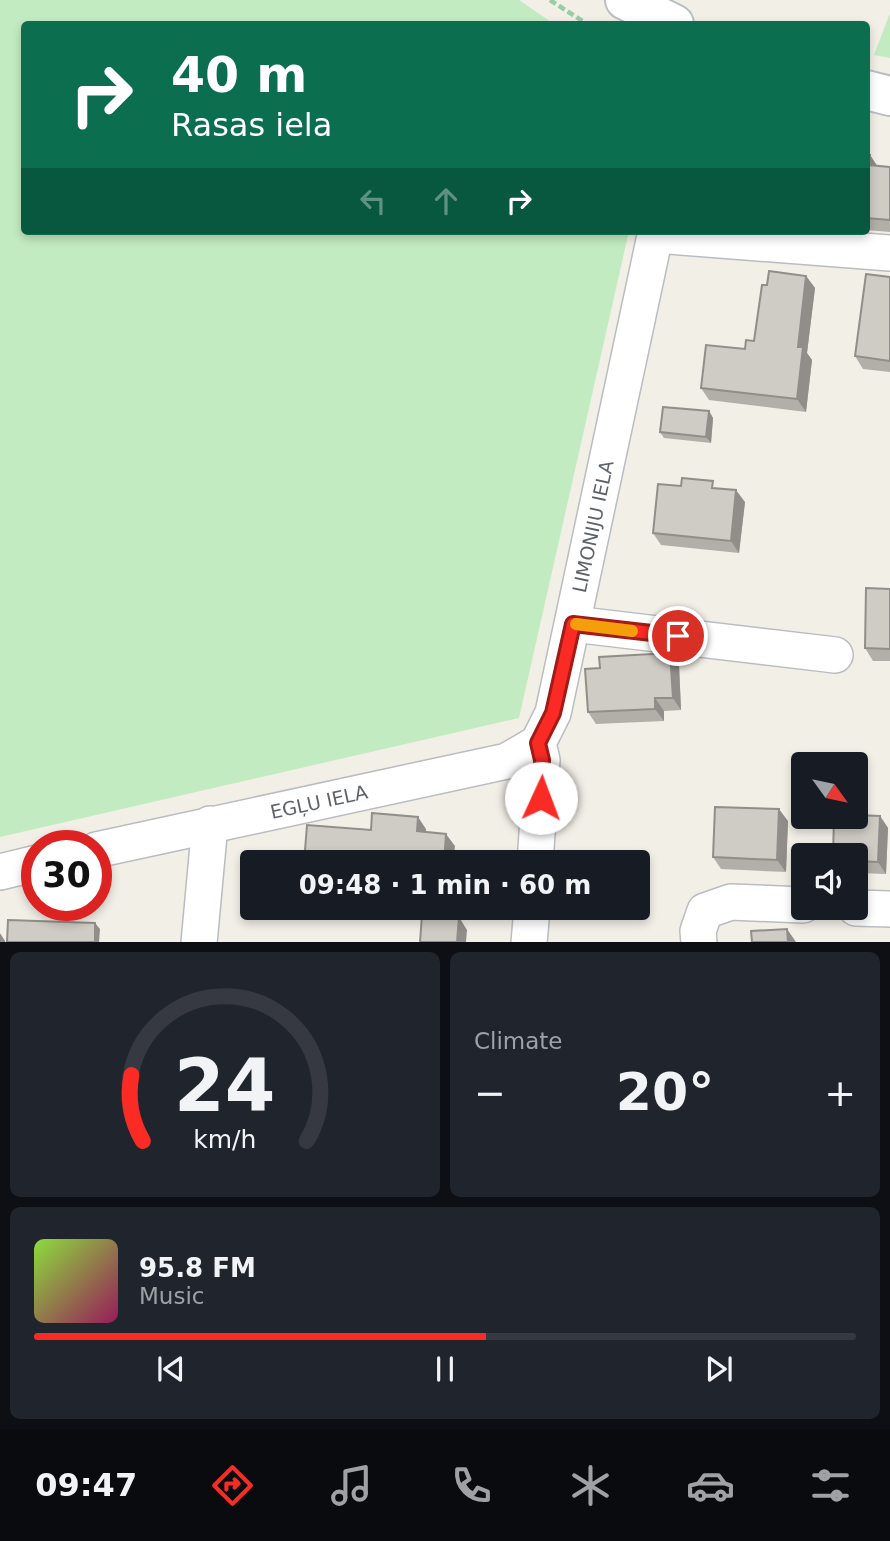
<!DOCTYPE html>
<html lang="en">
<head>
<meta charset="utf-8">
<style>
	body { margin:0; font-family:"DejaVu Sans",sans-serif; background:#20242c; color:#f1f3f6; height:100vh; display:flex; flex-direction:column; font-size:26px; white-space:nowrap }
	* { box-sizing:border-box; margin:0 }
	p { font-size:23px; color:#9ea1a6 }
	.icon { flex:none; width:38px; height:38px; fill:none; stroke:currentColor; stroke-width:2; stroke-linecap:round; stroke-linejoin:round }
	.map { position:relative; height:942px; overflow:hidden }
	.sheet { display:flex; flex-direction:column; gap:10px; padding:10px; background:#0d0f14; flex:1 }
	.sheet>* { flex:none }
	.banner { position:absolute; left:21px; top:21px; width:849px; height:214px; border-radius:7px; box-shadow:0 4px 10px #0003; background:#0b6e4f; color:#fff; overflow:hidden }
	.needle { width:46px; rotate:123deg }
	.tools { position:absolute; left:791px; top:752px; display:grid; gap:14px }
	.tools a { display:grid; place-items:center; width:77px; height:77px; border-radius:7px; background:#171b24; box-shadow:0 4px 10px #0003; font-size:35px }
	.speed { position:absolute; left:21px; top:830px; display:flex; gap:14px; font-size:35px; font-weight:700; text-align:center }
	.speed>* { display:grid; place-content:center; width:91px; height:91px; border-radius:50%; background:#171b24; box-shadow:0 4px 10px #0003; line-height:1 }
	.speed .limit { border:10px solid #d22; background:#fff; color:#111 }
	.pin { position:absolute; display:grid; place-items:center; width:60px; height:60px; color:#fff; margin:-30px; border:4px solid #fff; border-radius:50%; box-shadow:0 2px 7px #0007 }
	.me { position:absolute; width:77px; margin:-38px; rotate:2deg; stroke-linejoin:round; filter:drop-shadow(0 0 5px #0008) }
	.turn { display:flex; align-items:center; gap:24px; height:147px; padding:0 35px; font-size:32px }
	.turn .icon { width:91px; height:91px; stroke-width:2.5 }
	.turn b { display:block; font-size:49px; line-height:60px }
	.lanes { display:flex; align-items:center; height:66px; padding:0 35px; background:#0003; justify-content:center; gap:35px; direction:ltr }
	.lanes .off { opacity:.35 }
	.big { font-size:52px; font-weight:600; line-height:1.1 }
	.sheet .widget { flex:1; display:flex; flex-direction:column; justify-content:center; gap:10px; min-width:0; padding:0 24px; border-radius:10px; background:#20242c }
	.sheet .dial { align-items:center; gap:0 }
	.dial svg { height:182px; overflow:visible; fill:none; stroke:#363941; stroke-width:7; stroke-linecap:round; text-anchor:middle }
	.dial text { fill:#f1f3f6; stroke:none }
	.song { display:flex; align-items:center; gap:21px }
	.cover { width:84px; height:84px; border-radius:10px; background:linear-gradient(135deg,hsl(90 70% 55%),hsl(330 70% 35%)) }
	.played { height:7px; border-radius:4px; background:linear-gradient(90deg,#fa2a24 55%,#363941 55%) }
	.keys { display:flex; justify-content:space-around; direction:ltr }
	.heat { display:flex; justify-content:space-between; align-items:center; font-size:38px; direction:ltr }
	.sheet .tiles { flex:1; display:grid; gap:10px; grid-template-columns:1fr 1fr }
	.widget:last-child { grid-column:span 2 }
	.trip { position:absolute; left:240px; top:850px; width:410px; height:70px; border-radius:7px; background:#171b24; box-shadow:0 4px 10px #0003; font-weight:600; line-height:70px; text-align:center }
	.menu { display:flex; height:112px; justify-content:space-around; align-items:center; background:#090b0e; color:#9ea1a6 }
	.menu .icon { width:49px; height:49px }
	.menu .on { color:#fa2a24 }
	.menu b { font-size:32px; color:#f1f3f6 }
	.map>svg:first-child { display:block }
	.green { fill:#c3ebc1 }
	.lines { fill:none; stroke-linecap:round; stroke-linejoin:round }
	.minor-casing { stroke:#b9bdc1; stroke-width:38 }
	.secondary-casing { stroke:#babec3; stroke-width:42 }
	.path { stroke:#99cda6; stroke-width:4.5; stroke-dasharray:7 3.5; stroke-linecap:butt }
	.minor { stroke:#fff; stroke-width:35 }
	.secondary { stroke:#fff; stroke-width:38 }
	.wall { fill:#b2afa9 }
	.shaded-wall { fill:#918e8a }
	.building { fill:#cfcbc5; stroke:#918e8a; stroke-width:2 }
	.route-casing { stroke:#a21b17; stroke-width:18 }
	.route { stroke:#fa2a24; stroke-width:12 }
	.slow { stroke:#f59e0b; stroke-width:12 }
	.labels { text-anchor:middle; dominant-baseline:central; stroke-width:5; stroke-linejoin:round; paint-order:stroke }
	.street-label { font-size:19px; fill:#5e6368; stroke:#fff }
</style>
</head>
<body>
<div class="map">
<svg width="890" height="943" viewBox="0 0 890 943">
	<rect width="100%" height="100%" fill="#f2efe7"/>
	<path class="green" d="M 0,0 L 519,0 L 554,24 L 24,24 L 24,231 L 629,231 L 519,718 L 0,837 Z
		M 890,13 L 890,58 L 874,55 Z"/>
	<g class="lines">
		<g class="minor-casing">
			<g id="minor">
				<path d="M 655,235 L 890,253"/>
				<path d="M 573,624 L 835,655"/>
				<path id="s1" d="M 96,850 L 507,761 L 538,743"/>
				<path id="s2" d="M 535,863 L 542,760 L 538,743 L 553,713 L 656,231"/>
				<path d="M 0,872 L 37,863"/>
				<path d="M 856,908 L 890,909"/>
				<path d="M 199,943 L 210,824"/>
				<path d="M 529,943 L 532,908"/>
				<path d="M 699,943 L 698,931 L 705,911 L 731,902 L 803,905"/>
			</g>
		</g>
		<g class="secondary-casing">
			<path id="secondary" d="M 625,0 L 674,24
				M 866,90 L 890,96"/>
		</g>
		<path class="path" d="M 550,0 L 587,24"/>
		<use href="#minor" class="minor"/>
		<use href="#secondary" class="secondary"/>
	</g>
	<path class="wall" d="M 866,155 L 870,155 L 877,166 L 890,167 L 890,232 L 866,230 Z
		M 806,276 L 815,288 L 807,353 L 812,360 L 806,412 L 709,400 L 701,388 L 754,341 L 767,285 Z
		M 890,277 L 890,372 L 863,369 L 855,356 Z
		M 709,411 L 713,418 L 711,443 L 664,438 L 660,432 Z
		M 718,488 L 745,502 L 739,553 L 661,545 L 653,533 Z
		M 890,589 L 890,661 L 873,661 L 865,648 Z
		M 670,653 L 679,665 L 681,710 L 664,711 L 664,721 L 596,724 L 588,712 L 600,668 Z
		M 880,816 L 888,828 L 886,874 L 856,873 L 856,856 Z
		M 788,821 L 786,872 L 721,869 L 713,857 Z"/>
	<path class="shaded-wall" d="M 870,155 L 878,167 L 869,165 Z
		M 806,276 L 815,288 L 807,353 L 812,360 L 806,412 L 797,399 L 798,347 Z
		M 709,411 L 713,418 L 711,443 L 706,437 Z
		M 736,490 L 745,502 L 739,553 L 731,541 Z
		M 670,653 L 679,665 L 681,710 L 673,698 Z
		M 655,698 L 664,711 L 664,721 L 655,709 Z
		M 779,809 L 788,821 L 786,872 L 777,860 Z
		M 880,816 L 888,828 L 886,874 L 878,862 Z
		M 418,817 L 426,829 L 425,844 L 417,831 Z
		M 446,834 L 455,846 L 453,863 L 444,863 Z
		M 459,917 L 467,930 L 466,942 L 457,942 Z
		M 95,923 L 100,929 L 99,942 L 95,942 Z
		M 787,929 L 796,942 L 788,942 Z
		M 0,933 L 5,941 L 5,942 L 0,942 Z"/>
	<path class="building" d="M 866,155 L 870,155 L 869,165 L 890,167 L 890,220 L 866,218 Z
		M 769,271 L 806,276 L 798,347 L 803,347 L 797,399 L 701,388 L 706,345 L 745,349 L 746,340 L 754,341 L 762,285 L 767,285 Z
		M 866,274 L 890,277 L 890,361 L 855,356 Z
		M 663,407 L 709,411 L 706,437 L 660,432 Z
		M 682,478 L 713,481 L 712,488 L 736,490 L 731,541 L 653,533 L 658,484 L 681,486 Z
		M 866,588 L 890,589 L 890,649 L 865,648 Z
		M 670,653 L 673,698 L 655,698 L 655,709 L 588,712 L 585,669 L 600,668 L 599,657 Z
		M 715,807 L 779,809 L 777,860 L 713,857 Z
		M 372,813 L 418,817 L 417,831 L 446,834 L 444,863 L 304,863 L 307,825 L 371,830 Z
		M 856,815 L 880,816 L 878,862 L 856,861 L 856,856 L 833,856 L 834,817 L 856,817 Z
		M 422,915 L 459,917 L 457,942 L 420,942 Z
		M 8,920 L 95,923 L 95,942 L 7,942 Z
		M 787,929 L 788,942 L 752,942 L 751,931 Z"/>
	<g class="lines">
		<g class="route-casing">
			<path id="route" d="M 541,798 L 542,760 L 538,743 L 553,713 L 573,624 L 678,636"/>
		</g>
		<use href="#route" class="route"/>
		<path class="slow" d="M 576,624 L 632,631"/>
	</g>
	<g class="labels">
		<g class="street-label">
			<text stroke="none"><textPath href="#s2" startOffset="345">LIMONIJU IELA</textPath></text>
			<text stroke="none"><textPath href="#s1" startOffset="228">EGĻU IELA</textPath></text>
		</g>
	</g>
</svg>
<div class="tools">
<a><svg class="needle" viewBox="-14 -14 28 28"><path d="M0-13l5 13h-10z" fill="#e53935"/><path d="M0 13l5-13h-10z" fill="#9ea1a6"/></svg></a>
<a><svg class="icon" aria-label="sound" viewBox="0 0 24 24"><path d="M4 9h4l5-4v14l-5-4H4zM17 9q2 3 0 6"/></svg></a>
</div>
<div class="speed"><div class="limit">30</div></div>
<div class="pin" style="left:678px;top:636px;background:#d93025"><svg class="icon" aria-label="arrive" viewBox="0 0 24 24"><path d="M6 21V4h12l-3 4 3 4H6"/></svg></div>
<svg class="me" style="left:541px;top:798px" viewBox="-20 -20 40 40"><circle r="19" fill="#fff"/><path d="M0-13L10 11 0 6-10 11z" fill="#fa2a24"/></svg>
<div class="trip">09:48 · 1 min · 60 m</div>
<div class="banner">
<div class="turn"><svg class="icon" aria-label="right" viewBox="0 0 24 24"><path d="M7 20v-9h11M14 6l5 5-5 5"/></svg><div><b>40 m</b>Rasas iela</div></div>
<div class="lanes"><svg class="icon off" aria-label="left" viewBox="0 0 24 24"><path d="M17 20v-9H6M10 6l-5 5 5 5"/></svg><svg class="icon off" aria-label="ahead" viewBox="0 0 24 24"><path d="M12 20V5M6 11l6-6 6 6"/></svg><svg class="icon" aria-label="right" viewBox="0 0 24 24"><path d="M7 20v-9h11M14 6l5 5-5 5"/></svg></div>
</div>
</div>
<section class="sheet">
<div class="tiles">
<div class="widget dial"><svg viewBox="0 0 100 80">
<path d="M14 69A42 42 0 1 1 86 69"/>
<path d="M14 69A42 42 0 0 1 9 40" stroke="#fa2a24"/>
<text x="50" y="56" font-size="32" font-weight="700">24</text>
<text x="50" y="72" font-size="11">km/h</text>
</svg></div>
<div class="widget"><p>Climate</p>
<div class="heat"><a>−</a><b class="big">20°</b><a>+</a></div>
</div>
<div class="widget">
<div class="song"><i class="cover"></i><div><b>95.8 FM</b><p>Music</p></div></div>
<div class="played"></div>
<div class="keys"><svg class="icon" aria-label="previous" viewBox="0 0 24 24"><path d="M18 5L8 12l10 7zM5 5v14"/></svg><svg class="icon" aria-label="pause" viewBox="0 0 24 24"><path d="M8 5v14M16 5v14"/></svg><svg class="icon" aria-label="next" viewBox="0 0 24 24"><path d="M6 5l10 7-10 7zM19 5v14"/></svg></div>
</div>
</div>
</section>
<nav class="menu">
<b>09:47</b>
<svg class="icon on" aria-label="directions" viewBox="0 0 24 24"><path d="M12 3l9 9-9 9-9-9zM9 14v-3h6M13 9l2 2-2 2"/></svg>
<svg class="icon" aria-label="music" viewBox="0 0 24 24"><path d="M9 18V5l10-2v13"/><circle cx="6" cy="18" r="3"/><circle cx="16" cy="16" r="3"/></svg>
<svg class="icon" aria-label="phone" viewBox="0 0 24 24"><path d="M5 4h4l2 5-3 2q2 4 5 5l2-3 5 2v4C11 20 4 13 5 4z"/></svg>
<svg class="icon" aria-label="climate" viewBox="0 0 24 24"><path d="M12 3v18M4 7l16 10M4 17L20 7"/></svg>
<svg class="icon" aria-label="car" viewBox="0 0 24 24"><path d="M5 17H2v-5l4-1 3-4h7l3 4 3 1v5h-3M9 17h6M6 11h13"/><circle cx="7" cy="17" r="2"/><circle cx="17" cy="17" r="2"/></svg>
<svg class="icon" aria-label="filters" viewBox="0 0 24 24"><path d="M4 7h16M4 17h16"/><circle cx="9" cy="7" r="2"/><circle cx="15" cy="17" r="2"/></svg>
</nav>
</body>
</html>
